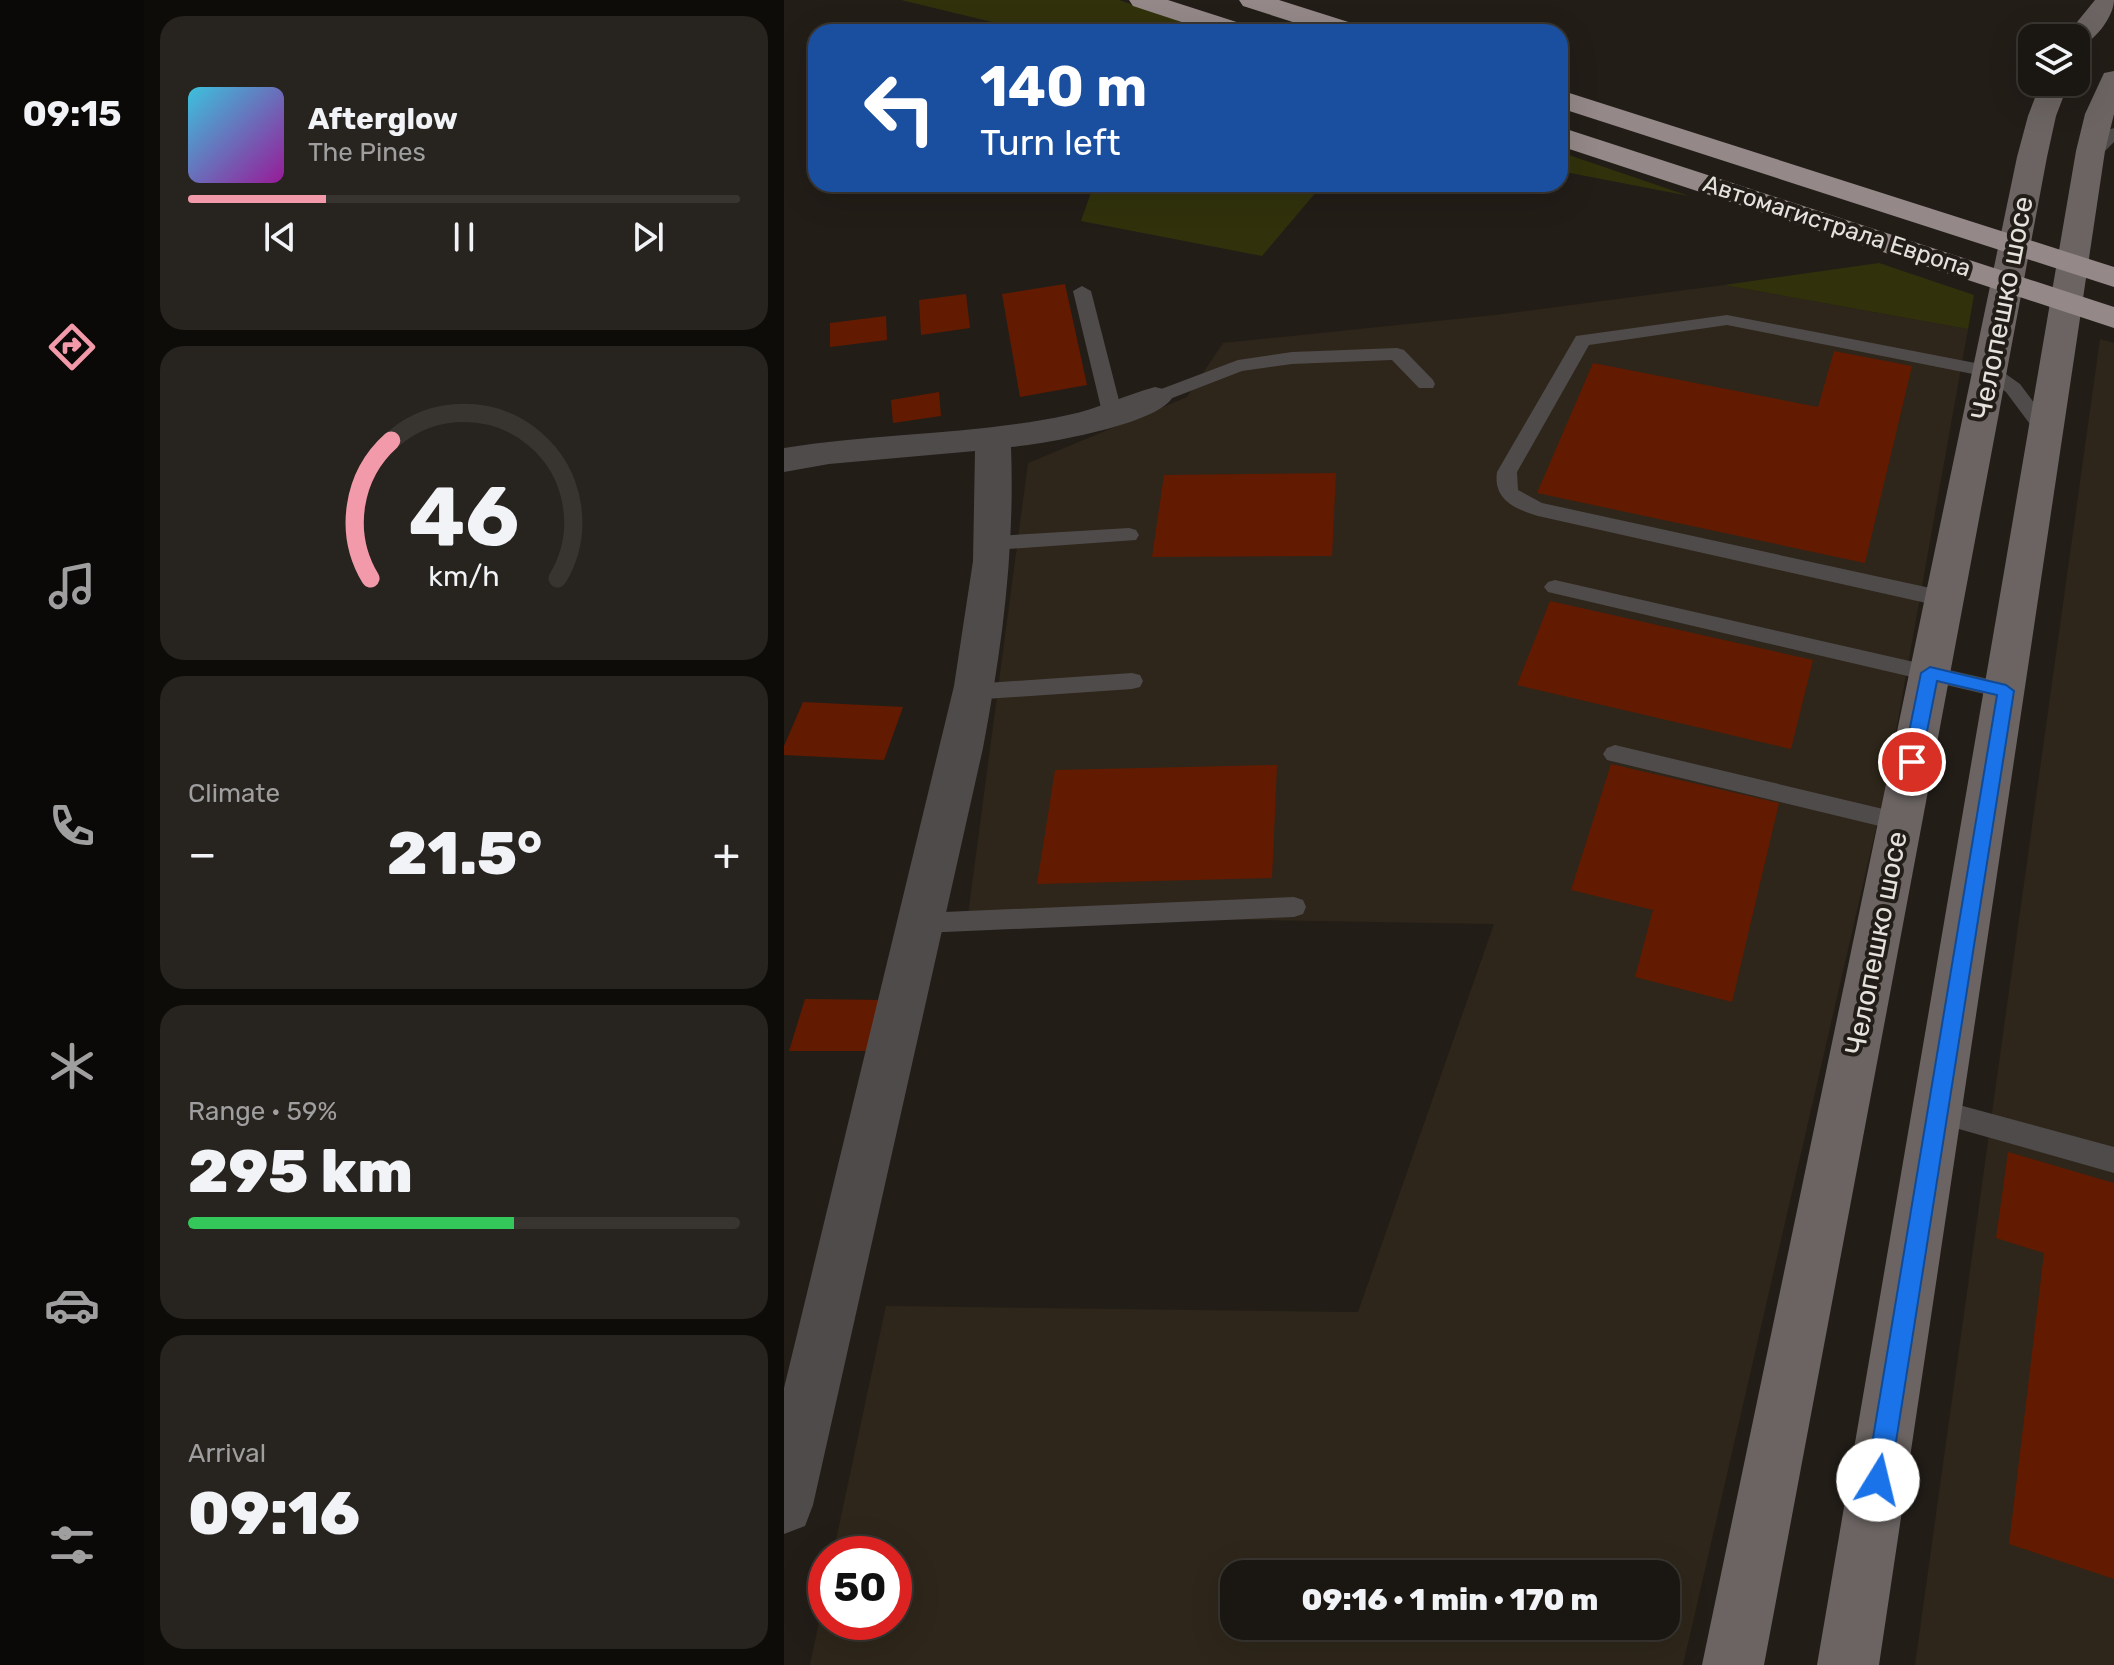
<!DOCTYPE html>
<html lang="en">
<head>
<meta charset="utf-8">
<style>
	body { margin:0; font-family:Rubik,sans-serif; background:#27231f; color:#f1f3f6; height:100vh; display:flex; flex-direction:column; font-size:30px; white-space:nowrap }
	* { box-sizing:border-box; margin:0 }
	p { font-size:26px; color:#9f9f9f }
	.icon { flex:none; width:44px; height:44px; fill:none; stroke:currentColor; stroke-width:2; stroke-linecap:round; stroke-linejoin:round }
	.map { position:relative; flex:1; overflow:hidden }
	.sheet { display:flex; flex-direction:column; gap:16px; padding:16px; background:#0e0c09; width:640px }
	.sheet>* { flex:none }
	.guide { position:absolute; left:24px; top:24px; width:760px; height:168px; border-radius:24px; box-shadow:0 8px 32px #0002,0 0 0 2px #383531; background:#1a4fa0; color:#fff; overflow:hidden }
	.tools { position:absolute; left:1234px; top:24px; display:grid; gap:16px }
	.tools a { display:grid; place-items:center; width:72px; height:72px; border-radius:16px; background:#1a1611; box-shadow:0 8px 32px #0002,0 0 0 2px #383531; font-size:40px }
	.speed { position:absolute; left:24px; top:1536px; display:flex; gap:16px; font-size:40px; font-weight:700; text-align:center }
	.speed>* { display:grid; place-content:center; width:104px; height:104px; border-radius:50%; background:#1a1611; box-shadow:0 8px 32px #0002,0 0 0 2px #383531; line-height:1 }
	.speed .limit { border:12px solid #d22; background:#fff; color:#111 }
	.pin { position:absolute; display:grid; place-items:center; width:68px; height:68px; color:#fff; margin:-34px; border:4px solid #fff; border-radius:50%; box-shadow:0 2px 8px #0007 }
	.me { position:absolute; width:88px; margin:-44px; rotate:9deg; stroke-linejoin:round; filter:drop-shadow(0 0 6px #0008) }
	.turn { display:flex; align-items:center; gap:28px; height:168px; padding:0 40px; font-size:36px }
	.turn .icon { width:104px; height:104px; stroke-width:2.5 }
	.turn b { display:block; font-size:56px; line-height:68px }
	.big { font-size:60px; font-weight:800; line-height:1.1 }
	.sheet .widget { flex:1; display:flex; flex-direction:column; justify-content:center; gap:12px; min-width:0; padding:0 28px; border-radius:24px; background:#27231f }
	.sheet .dial { align-items:center; gap:0 }
	.dial svg { height:208px; overflow:visible; fill:none; stroke:#383531; stroke-width:7; stroke-linecap:round; text-anchor:middle }
	.dial text { fill:#f1f3f6; stroke:none }
	.song { display:flex; align-items:center; gap:24px }
	.cover { width:96px; height:96px; border-radius:12px; background:linear-gradient(135deg,hsl(190 70% 55%),hsl(300 70% 35%)) }
	.played { height:8px; border-radius:4px; background:linear-gradient(90deg,#f39aaa 25%,#383531 25%) }
	.keys { display:flex; justify-content:space-around; direction:ltr }
	.heat { display:flex; justify-content:space-between; align-items:center; font-size:44px; direction:ltr }
	.charge { height:12px; border-radius:6px; background:linear-gradient(90deg,#34c759 59%,#383531 0) }
	.trip { position:absolute; left:436px; top:1560px; width:460px; height:80px; border-radius:24px; background:#1a1611; box-shadow:0 8px 32px #0002,0 0 0 2px #383531; font-weight:800; line-height:80px; text-align:center }
	main { display:flex; flex:1; min-height:0 }
	.tabs { display:flex; flex-direction:column; width:144px; justify-content:space-around; align-items:center; background:#0a0907; color:#9f9f9f }
	.tabs .icon { width:56px; height:56px }
	.tabs .active { color:#f39aaa }
	.tabs b { font-size:36px; color:#f1f3f6 }
	.map>svg:first-child { display:block }
	.built { fill:#2e261a; fill-rule:evenodd }
	.green { fill:#31320c }
	.building { fill:#621b00 }
	.lines { fill:none; stroke-linecap:round; stroke-linejoin:round }
	.service { fill:#4f4b4b; fill-rule:evenodd }
	.minor { fill:#4f4b4b; fill-rule:evenodd }
	.secondary { fill:#6b6463; fill-rule:evenodd }
	.motorway { fill:#948988; fill-rule:evenodd }
	.route { fill:#1a73e8; stroke:#114b97; stroke-width:2 }
	.labels { text-anchor:middle; dominant-baseline:central; stroke-width:8; stroke-linejoin:round; paint-order:stroke }
	.far-street-label { font-size:24px; fill:#e5e2dd; stroke:#221d17 }
	.street-label { font-size:28px; fill:#e5e2dd; stroke:#221d17 }
</style>
</head>
<body>
<main>
<nav class="tabs">
<b>09:15</b>
<svg class="icon active" aria-label="directions" viewBox="0 0 24 24"><path d="M12 3l9 9-9 9-9-9zM9 14v-3h6M13 9l2 2-2 2"/></svg>
<svg class="icon" aria-label="music" viewBox="0 0 24 24"><path d="M9 18V5l10-2v13"/><circle cx="6" cy="18" r="3"/><circle cx="16" cy="16" r="3"/></svg>
<svg class="icon" aria-label="phone" viewBox="0 0 24 24"><path d="M5 4h4l2 5-3 2q2 4 5 5l2-3 5 2v4C11 20 4 13 5 4z"/></svg>
<svg class="icon" aria-label="climate" viewBox="0 0 24 24"><path d="M12 3v18M4 7l16 10M4 17L20 7"/></svg>
<svg class="icon" aria-label="car" viewBox="0 0 24 24"><path d="M5 17H2v-5l4-1 3-4h7l3 4 3 1v5h-3M9 17h6M6 11h13"/><circle cx="7" cy="17" r="2"/><circle cx="17" cy="17" r="2"/></svg>
<svg class="icon" aria-label="filters" viewBox="0 0 24 24"><path d="M4 7h16M4 17h16"/><circle cx="9" cy="7" r="2"/><circle cx="15" cy="17" r="2"/></svg>
</nav>
<section class="sheet">
<div class="widget">
<div class="song"><i class="cover"></i><div><b>Afterglow</b><p>The Pines</p></div></div>
<div class="played"></div>
<div class="keys"><svg class="icon" aria-label="previous" viewBox="0 0 24 24"><path d="M18 5L8 12l10 7zM5 5v14"/></svg><svg class="icon" aria-label="pause" viewBox="0 0 24 24"><path d="M8 5v14M16 5v14"/></svg><svg class="icon" aria-label="next" viewBox="0 0 24 24"><path d="M6 5l10 7-10 7zM19 5v14"/></svg></div>
</div>
<div class="widget dial"><svg viewBox="0 0 100 80">
<path d="M14 69A42 42 0 1 1 86 69"/>
<path d="M14 69A42 42 0 0 1 22 16" stroke="#f39aaa"/>
<text x="50" y="56" font-size="32" font-weight="700">46</text>
<text x="50" y="72" font-size="11">km/h</text>
</svg></div>
<div class="widget"><p>Climate</p>
<div class="heat"><a>−</a><b class="big">21.5°</b><a>+</a></div>
</div>
<div class="widget"><p>Range · 59%</p><b class="big">295 km</b><div class="charge"></div></div>
<div class="widget"><p>Arrival</p><b class="big">09:16</b></div>
</section>
<div class="map">
<svg width="1330" height="1665" viewBox="0 0 1330 1665">
	<rect width="100%" height="100%" fill="#221d17"/>
	<path class="built" d="M 940,285 L 1184,329 L 1104,776 L 899,1665 L 26,1665 L 42,1588 L 42,1622 L 110,1622 L 110,1554 L 49,1554 L 102,1306 L 574,1312 L 710,924 L 184,915 L 244,463 L 403,397 L 439,343 L 711,315 ZM 450,1574 L 882,1574 L 882,1626 L 450,1626 Z
		M 1316,339 L 1330,343 L 1330,1665 L 1131,1665 Z"/>
	<path class="green" d="M 117,0 L 335,0 L 428,32 L 249,32 Z
		M 776,152 L 905,196 L 776,171 Z
		M 310,184 L 452,184 L 494,193 L 507,184 L 539,184 L 478,256 L 297,221 Z
		M 1095,263 L 1190,295 L 1184,329 L 940,285 Z"/>
	<path class="building" d="M 281,284 L 303,385 L 236,397 L 218,294 Z
		M 182,294 L 186,328 L 137,335 L 135,300 Z
		M 102,316 L 103,340 L 46,347 L 46,323 Z
		M 1050,351 L 1128,366 L 1081,563 L 753,493 L 809,363 L 1034,407 Z
		M 155,392 L 157,416 L 109,423 L 107,400 Z
		M 552,473 L 548,556 L 368,557 L 380,475 Z
		M 766,601 L 1029,660 L 1007,749 L 733,685 Z
		M 19,702 L 119,707 L 100,760 L 0,755 L 0,746 Z
		M 827,764 L 995,803 L 948,1002 L 851,977 L 869,910 L 787,890 Z
		M 493,765 L 488,878 L 253,884 L 271,770 Z
		M 21,999 L 103,1000 L 89,1051 L 5,1051 Z
		M 1224,1152 L 1330,1183 L 1330,1579 L 1225,1544 L 1260,1253 L 1212,1238 Z"/>
	<g class="lines">
		<path class="service" d="M 1330,128 L 1330,142 L 1311,161 L 1299,161 L 1299,155 L 1324,130 Z
			M 298,286 L 307,291 L 339,416 L 329,422 L 319,416 L 289,291 Z
			M 943,315 L 1212,367 L 1236,384 L 1274,435 L 1271,439 L 1257,439 L 1222,392 L 1199,376 L 943,325 L 805,345 L 733,472 L 734,490 L 758,503 L 1160,591 L 1168,594 L 1171,599 L 1168,604 L 1160,607 L 754,516 C 731,509 709,500 713,472 L 792,336 Z
			M 613,348 L 620,350 L 649,380 L 651,384 L 649,388 L 635,388 L 608,360 L 508,364 L 458,371 L 378,402 L 371,404 L 362,398 L 364,394 L 454,360 L 508,352 Z
			M 345,528 L 352,530 L 355,535 L 352,540 L 211,550 L 204,548 L 201,543 L 204,538 L 211,536 Z
			M 771,580 L 1222,683 L 1230,685 L 1233,691 L 1230,697 L 1222,699 L 764,592 L 760,587 L 764,582 Z
			M 348,673 L 356,675 L 359,681 L 356,687 L 348,689 L 187,700 L 179,698 L 176,692 L 179,686 L 187,684 Z
			M 831,745 L 1116,813 L 1124,815 L 1128,822 L 1124,829 L 1116,831 L 823,760 L 819,754 L 823,748 Z
			M 510,897 L 519,900 L 522,907 L 519,914 L 510,917 L 137,933 L 128,930 L 124,923 L 128,916 L 137,913 Z
			M 1153,1099 L 1330,1147 L 1330,1173 L 1143,1120 L 1139,1111 L 1143,1102 Z"/>
		<path class="minor" d="M 371,387 L 383,390 L 388,398 C 371,425 260,444 227,447 C 231,550 218,648 199,748 L 29,1505 L 21,1526 L 0,1534 L 0,1388 L 170,686 L 189,561 L 191,451 L 45,464 L 0,472 L 0,448 C 94,433 191,435 284,415 C 314,409 341,395 371,387 Z"/>
		<path class="secondary" d="M 1311,0 L 1330,0 C 1330,17 1309,44 1292,48 L 1292,38 L 1280,38 Z
			M 1330,71 L 1330,114 L 1321,151 L 1095,1665 L 1033,1665 L 1292,151 L 1301,114 L 1320,73 Z
			M 1257,82 L 1285,82 L 1272,116 L 1263,157 L 980,1665 L 918,1665 L 1233,157 L 1244,116 Z"/>
		<path class="motorway" d="M 345,0 L 384,0 L 465,26 L 468,32 L 428,32 L 349,6 Z
			M 455,0 L 495,0 L 577,26 L 580,32 L 540,32 L 459,6 Z
			M 776,90 L 1330,267 L 1330,287 L 776,108 Z
			M 776,127 L 1330,307 L 1330,328 L 776,146 Z"/>
	</g>
	<path class="route" d="M 1146,667 L 1222,685 L 1230,691 L 1106,1480 L 1102,1489 L 1094,1492 L 1085,1489 L 1082,1480 L 1213,695 L 1153,681 L 1137,762 L 1128,769 L 1122,767 L 1119,762 L 1137,673 Z"/>
	<g class="labels">
		<g class="far-street-label">
			<text transform="translate(1053 226) rotate(18)">Автомагистрала Европа</text>
		</g>
		<g class="street-label">
			<text transform="translate(1218 308) rotate(-79)">Челопешко шосе</text>
			<text transform="translate(1092 943) rotate(-79)">Челопешко шосе</text>
		</g>
	</g>
</svg>
<div class="tools">
<a><svg class="icon" aria-label="layers" viewBox="0 0 24 24"><path d="M12 4l9 5-9 5-9-5zM3 14l9 5 9-5"/></svg></a>
</div>
<div class="speed"><div class="limit">50</div></div>
<div class="pin" style="left:1128px;top:762px;background:#d93025"><svg class="icon" aria-label="arrive" viewBox="0 0 24 24"><path d="M6 21V4h12l-3 4 3 4H6"/></svg></div>
<svg class="me" style="left:1094px;top:1480px" viewBox="-20 -20 40 40"><circle r="19" fill="#fff"/><path d="M0-13L10 11 0 6-10 11z" fill="#1a73e8"/></svg>
<div class="trip">09:16 · 1 min · 170 m</div>
<div class="guide">
<div class="turn"><svg class="icon" aria-label="left" viewBox="0 0 24 24"><path d="M17 20v-9H6M10 6l-5 5 5 5"/></svg><div><b>140 m</b>Turn left</div></div>
</div>
</div>
</main>
</body>
</html>
